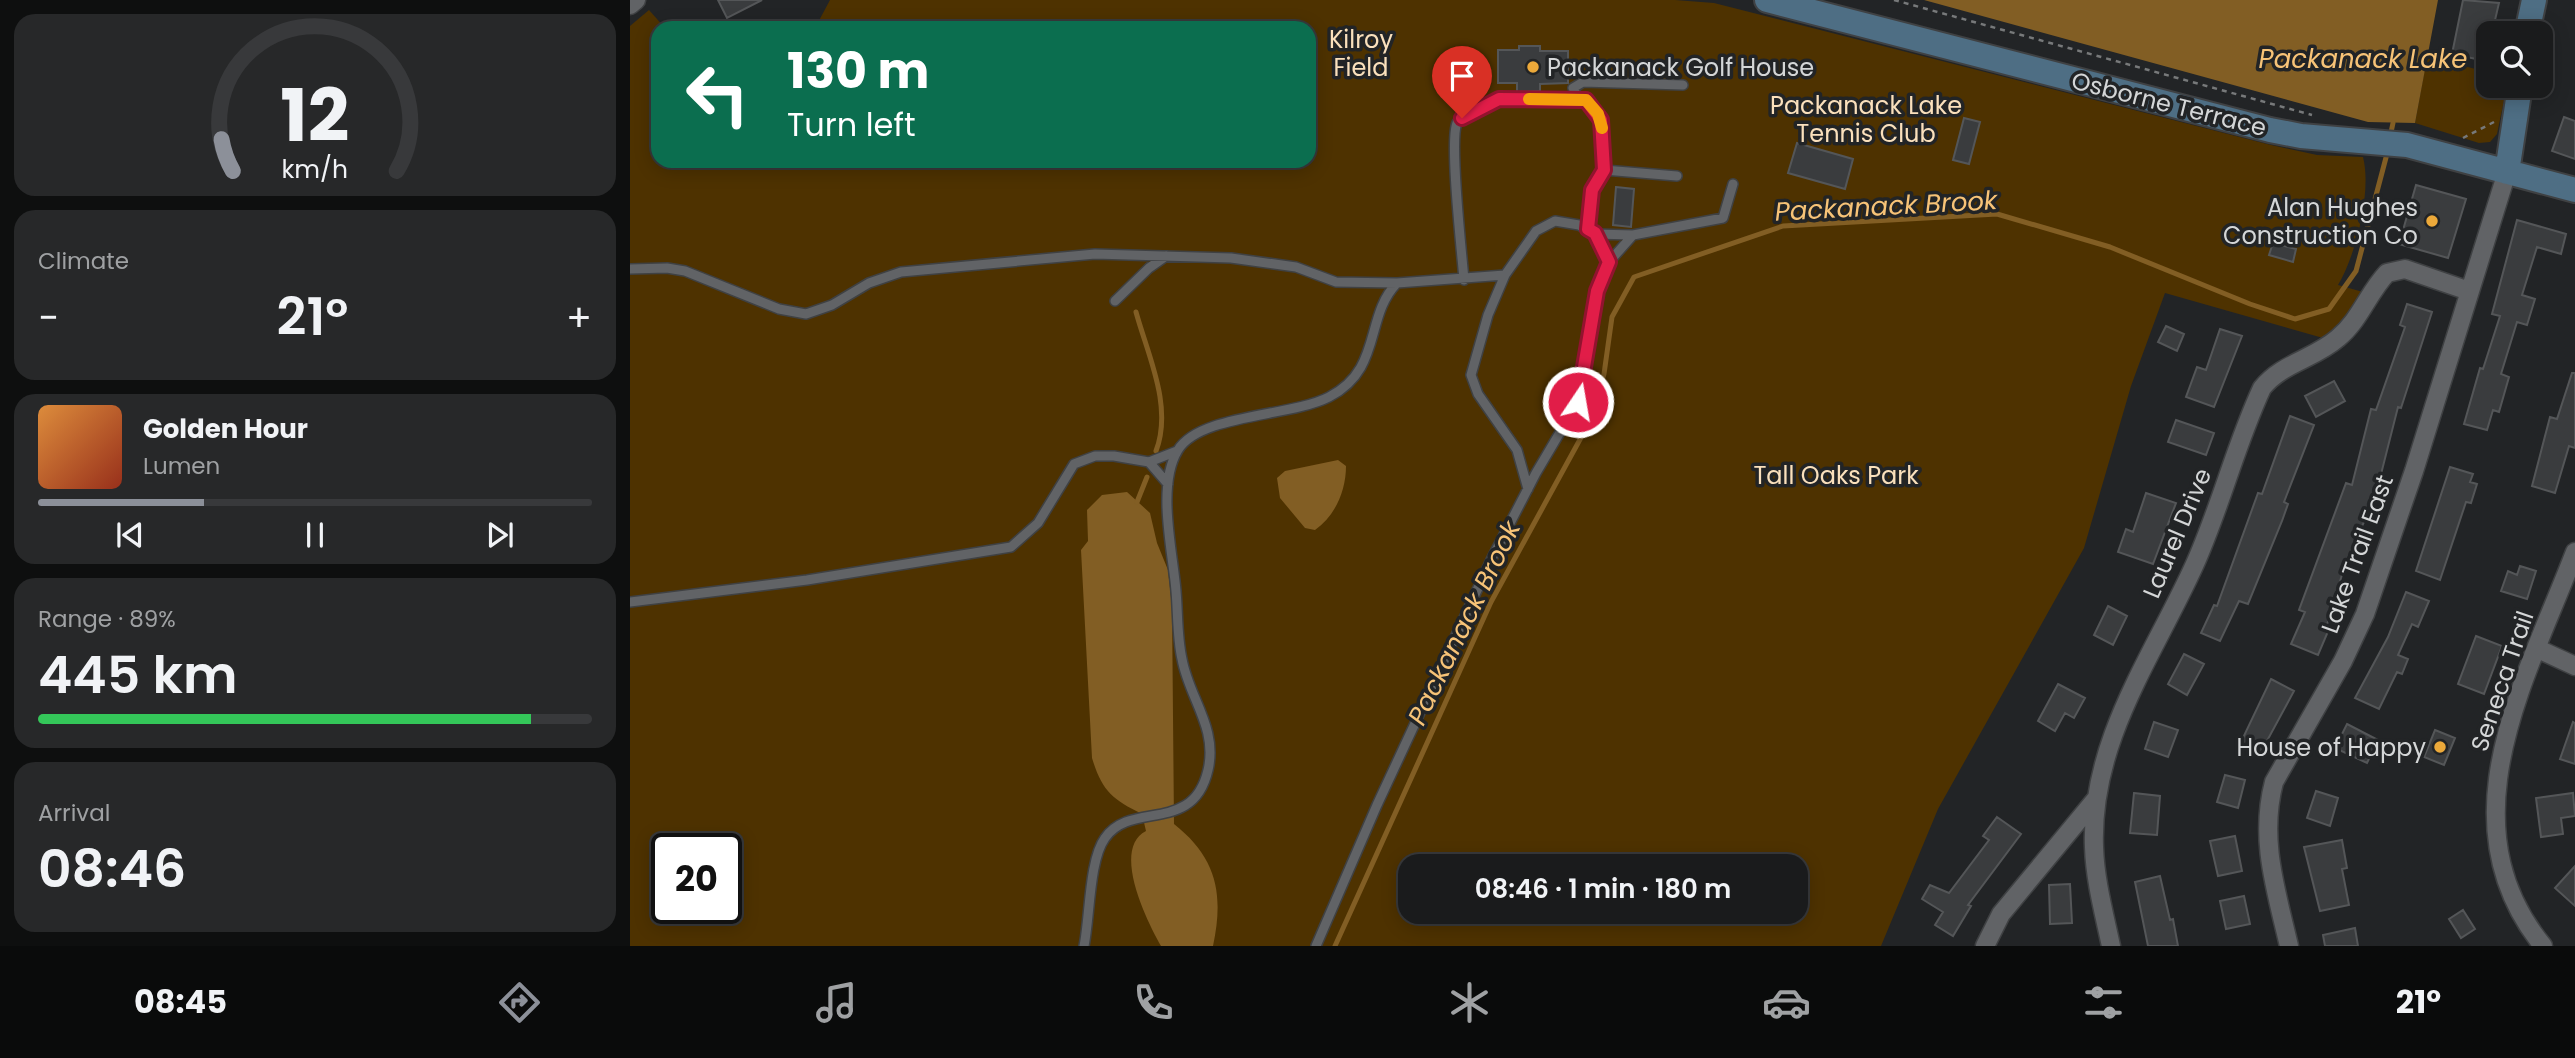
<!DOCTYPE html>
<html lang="en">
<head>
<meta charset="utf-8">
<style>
	body { margin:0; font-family:Poppins,sans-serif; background:#272829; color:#f1f3f6; height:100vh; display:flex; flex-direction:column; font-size:26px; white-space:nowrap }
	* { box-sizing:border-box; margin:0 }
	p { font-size:23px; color:#9fa1a3 }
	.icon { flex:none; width:38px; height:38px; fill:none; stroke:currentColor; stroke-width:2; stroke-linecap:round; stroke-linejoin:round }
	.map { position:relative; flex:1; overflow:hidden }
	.side { display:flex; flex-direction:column; gap:14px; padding:14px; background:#0e0f0f; width:630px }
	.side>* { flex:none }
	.top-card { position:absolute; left:21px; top:21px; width:665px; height:147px; border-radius:21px; box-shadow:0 4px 18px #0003,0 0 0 2px #38393b; background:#0b6e4f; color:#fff; overflow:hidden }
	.buttons { position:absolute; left:1846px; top:21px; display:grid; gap:14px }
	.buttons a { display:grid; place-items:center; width:77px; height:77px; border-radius:14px; background:#1a1b1c; box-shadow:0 4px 18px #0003,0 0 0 2px #38393b; font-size:35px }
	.speed { position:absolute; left:21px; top:833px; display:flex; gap:14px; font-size:35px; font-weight:700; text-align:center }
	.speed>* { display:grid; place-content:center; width:91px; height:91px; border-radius:50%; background:#1a1b1c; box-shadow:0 4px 18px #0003,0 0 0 2px #38393b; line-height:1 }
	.speed .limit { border:4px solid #111; border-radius:10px; background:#fff; color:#111 }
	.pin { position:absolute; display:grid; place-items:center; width:60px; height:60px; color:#fff; margin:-72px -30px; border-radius:50% 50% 50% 0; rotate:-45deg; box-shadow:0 0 7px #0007 }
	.pin .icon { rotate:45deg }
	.me { position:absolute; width:77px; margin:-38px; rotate:12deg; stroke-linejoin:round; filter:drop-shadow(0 0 5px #0008) }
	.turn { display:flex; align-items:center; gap:24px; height:147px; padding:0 21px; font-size:32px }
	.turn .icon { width:91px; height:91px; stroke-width:2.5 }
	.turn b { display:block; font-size:49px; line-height:60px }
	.big { font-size:52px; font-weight:600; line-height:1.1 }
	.side .card { flex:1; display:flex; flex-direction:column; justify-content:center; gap:10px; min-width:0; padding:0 24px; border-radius:21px; background:#272829 }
	.side .dial { align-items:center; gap:0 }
	.dial svg { height:182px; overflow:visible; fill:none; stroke:#38393b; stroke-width:7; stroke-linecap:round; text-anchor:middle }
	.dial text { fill:#f1f3f6; stroke:none }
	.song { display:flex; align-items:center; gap:21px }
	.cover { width:84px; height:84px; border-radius:10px; background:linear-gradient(135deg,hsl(30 70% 55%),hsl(10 70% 35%)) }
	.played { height:7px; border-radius:4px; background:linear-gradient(90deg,#8c9099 30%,#38393b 30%) }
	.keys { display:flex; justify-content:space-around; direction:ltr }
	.heat { display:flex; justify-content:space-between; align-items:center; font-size:38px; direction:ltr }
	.charge { height:10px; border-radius:5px; background:linear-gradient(90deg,#34c759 89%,#38393b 0) }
	.trip { position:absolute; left:768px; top:854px; width:410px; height:70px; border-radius:21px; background:#1a1b1c; box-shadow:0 4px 18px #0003,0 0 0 2px #38393b; font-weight:600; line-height:70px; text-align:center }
	.dock { display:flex; height:112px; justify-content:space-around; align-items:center; background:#0a0b0b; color:#9fa1a3 }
	.dock .icon { width:49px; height:49px }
	.dock .on { color:#8c9099 }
	.dock b { font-size:32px; color:#f1f3f6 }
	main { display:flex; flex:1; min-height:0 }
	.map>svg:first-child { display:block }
	.green { fill:#4e3200; fill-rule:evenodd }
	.water { fill:#825e24 }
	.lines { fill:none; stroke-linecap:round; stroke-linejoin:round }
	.stream { stroke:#825e24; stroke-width:5 }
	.building { fill:#3a3c3e; stroke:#545658; stroke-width:2 }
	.lane-casing { stroke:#3f4143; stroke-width:12 }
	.street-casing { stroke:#3f4143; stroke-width:21 }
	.secondary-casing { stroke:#3f4143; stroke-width:28 }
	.path { stroke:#77797a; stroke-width:2.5; stroke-dasharray:5 5; stroke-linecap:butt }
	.lane { stroke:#616366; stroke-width:9 }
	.street { stroke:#616366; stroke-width:18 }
	.secondary { stroke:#4e6e84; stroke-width:24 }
	.route-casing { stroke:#92132f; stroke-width:18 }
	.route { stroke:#e11d48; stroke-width:12 }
	.slow { stroke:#f59e0b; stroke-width:12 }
	.poi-dot { fill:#eca93a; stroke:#222426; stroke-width:2.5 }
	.labels { text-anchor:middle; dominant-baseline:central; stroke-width:7; stroke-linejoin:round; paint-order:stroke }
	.park-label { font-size:24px; fill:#fae0bc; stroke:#222426 }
	.poi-label { font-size:24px; fill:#d4d6d7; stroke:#222426; text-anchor:end }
	.street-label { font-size:24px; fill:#d4d6d7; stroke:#222426 }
	.water-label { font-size:26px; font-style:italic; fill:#f7c377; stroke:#222426 }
</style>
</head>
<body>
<main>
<section class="side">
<div class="card dial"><svg viewBox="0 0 100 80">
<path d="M14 69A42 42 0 1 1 86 69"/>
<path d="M14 69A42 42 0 0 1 9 55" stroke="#8c9099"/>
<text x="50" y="56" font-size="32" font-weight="700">12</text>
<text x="50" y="72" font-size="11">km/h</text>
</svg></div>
<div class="card"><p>Climate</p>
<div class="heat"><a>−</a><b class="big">21°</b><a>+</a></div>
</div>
<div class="card">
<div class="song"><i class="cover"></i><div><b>Golden Hour</b><p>Lumen</p></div></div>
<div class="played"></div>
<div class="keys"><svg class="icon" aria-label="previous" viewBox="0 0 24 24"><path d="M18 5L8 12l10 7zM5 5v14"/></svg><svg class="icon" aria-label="pause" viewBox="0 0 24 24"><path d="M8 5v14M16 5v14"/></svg><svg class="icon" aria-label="next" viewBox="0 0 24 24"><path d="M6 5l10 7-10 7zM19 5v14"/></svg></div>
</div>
<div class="card"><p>Range · 89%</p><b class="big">445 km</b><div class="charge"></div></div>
<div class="card"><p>Arrival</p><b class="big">08:46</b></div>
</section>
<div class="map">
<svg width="1945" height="946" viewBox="0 0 1945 946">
	<rect width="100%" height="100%" fill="#222426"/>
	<path class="green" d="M 200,0 L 1045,0 L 1084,3 L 1641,145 L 1687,155 L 1733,157 C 1742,191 1726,255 1708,285 L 1733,292 L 1714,319 L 1693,338 L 1535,293 L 1501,386 L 1454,548 L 1308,809 L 1251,946 L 0,946 L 0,26 L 19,10 L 35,28 L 28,28 L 28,161 L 679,161 L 679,28 L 185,28 ZM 37,849 L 96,849 L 96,908 L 37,908 ZM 780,866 L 1166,866 L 1166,912 L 780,912 Z
		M 1797,57 L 1858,72 L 1858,86 L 1877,86 L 1867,134 L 1860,142 L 1849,143 L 1785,123 Z"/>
	<path class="water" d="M 1294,0 L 1808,0 L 1785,123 L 1738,122 Z
		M 708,460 L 716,466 C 716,490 706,515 685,530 L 675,528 L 650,498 L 647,478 L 655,471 Z
		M 497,492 L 520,513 L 527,543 L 538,570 L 542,607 L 544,824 C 587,858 594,894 583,946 L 531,946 C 517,921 481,849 516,831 L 512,814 C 482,799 472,791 462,758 L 451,550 L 458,541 L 457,510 L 472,495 Z"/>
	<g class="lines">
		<path class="stream" d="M 1760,137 L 1763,123
			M 506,312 C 518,356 543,406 526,451
			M 507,502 L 517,477
			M 705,946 L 861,602 L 959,423 L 974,374 L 982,317 L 1004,277 L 1153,226 L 1367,214 L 1480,247 L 1620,304 L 1665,319 L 1699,309 L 1726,271 L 1758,150"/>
	</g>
	<path class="building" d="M 88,0 L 132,0 L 97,18 Z
		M 1833,0 L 1869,3 L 1862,33 L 1858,33 L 1856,61 L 1822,54 Z
		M 889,46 L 910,46 L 910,51 L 938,51 L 938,83 L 910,84 L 910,91 L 887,92 L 887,83 L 868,83 L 868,50 L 889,50 Z
		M 1934,117 L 1945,121 L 1945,159 L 1922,151 Z
		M 1334,118 L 1350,122 L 1339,164 L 1323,160 Z
		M 1167,143 L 1223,159 L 1215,189 L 1158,173 Z
		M 1786,185 L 1836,199 L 1818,258 L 1769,244 Z
		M 986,187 L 1004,189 L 1001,227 L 983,225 Z
		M 1887,220 L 1936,234 L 1931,254 L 1907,247 L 1892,295 L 1905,299 L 1897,325 L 1887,322 L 1871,374 L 1879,377 L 1869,412 L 1863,410 L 1857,430 L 1834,424 L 1850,368 L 1853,369 L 1870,316 L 1862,314 Z
		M 1643,243 L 1666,249 L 1663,262 L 1639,255 Z
		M 1777,304 L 1802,312 L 1771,408 L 1768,407 L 1746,494 L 1714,568 L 1696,628 L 1699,629 L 1688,655 L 1661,644 L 1675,612 L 1669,610 L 1716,483 L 1722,485 L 1741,409 L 1746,410 L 1775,327 L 1770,325 Z
		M 1536,326 L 1554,334 L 1547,351 L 1528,342 Z
		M 1590,329 L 1612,336 L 1584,407 L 1556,397 L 1567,367 L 1576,370 Z
		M 1942,373 L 1945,373 L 1945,448 L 1939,446 L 1925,493 L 1902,486 L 1920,417 L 1927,419 Z
		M 1704,381 L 1715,401 L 1686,417 L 1675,396 Z
		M 1660,416 L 1684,425 L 1654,502 L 1658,504 L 1652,521 L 1618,604 L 1609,601 L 1590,641 L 1571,633 L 1584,605 L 1587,606 L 1628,493 L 1632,494 Z
		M 1546,420 L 1584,433 L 1576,455 L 1538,442 Z
		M 1820,467 L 1843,474 L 1840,482 L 1847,484 L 1841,503 L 1836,502 L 1810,580 L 1786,571 Z
		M 1516,493 L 1546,503 L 1523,564 L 1488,552 L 1496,529 L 1503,532 Z
		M 1890,566 L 1906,571 L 1897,599 L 1871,591 L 1878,571 L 1887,575 Z
		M 1776,592 L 1799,601 L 1788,627 L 1782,624 L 1768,655 L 1778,659 L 1772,674 L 1767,672 L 1749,709 L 1725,698 L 1758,637 Z
		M 1478,606 L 1497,616 L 1483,645 L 1464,635 Z
		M 1846,636 L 1872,646 L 1854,694 L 1828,684 Z
		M 1554,654 L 1574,664 L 1557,695 L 1538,684 Z
		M 1641,679 L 1664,691 L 1631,752 L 1611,742 Z
		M 1428,684 L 1455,698 L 1444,718 L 1435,713 L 1425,731 L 1408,721 Z
		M 1524,722 L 1548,730 L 1538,757 L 1515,749 Z
		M 1943,722 L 1945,723 L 1945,764 L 1930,759 Z
		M 1717,724 L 1748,740 L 1737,763 L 1705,748 Z
		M 1805,730 L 1825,738 L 1814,765 L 1794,757 Z
		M 1595,775 L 1615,780 L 1608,808 L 1587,802 Z
		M 1686,791 L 1708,798 L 1700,826 L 1677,818 Z
		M 1504,793 L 1530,796 L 1527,835 L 1500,833 Z
		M 1943,793 L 1945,816 L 1931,818 L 1933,834 L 1911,837 L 1906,798 Z
		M 1367,817 L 1391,834 L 1338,905 L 1341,906 L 1323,936 L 1305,925 L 1313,912 L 1292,899 L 1300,885 L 1319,893 L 1359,840 L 1353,836 Z
		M 1605,836 L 1612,871 L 1588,876 L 1580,841 Z
		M 1712,840 L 1717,868 L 1712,869 L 1719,905 L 1690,911 L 1674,847 Z
		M 1945,866 L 1945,906 L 1925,888 Z
		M 1530,876 L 1540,920 L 1543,919 L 1548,946 L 1518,946 L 1505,882 Z
		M 1440,884 L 1442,923 L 1420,924 L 1419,885 Z
		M 1614,896 L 1620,924 L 1596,929 L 1590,901 Z
		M 1833,910 L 1845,929 L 1831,938 L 1819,919 Z
		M 1725,928 L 1728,946 L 1695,946 L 1693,935 Z"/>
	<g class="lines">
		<g class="lane-casing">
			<path id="lane" d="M 949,100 L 943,88 L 953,82 L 1053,85
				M 958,229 L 962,190 L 974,170 L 1047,176
				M 965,234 L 1003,235
				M 0,269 L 37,268 L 55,271 L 149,309 L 176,314 L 202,305 L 239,283 L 271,272 L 465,254 L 601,258 L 666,267 L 706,282 L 767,283
				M 875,275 L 858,315 L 841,375 L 848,394 L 887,450 L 898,489
				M 834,280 C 832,254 819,141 827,123 C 843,92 927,98 956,100 C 979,117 970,146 974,170
				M 485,301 L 519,268 L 536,256
				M 519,462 L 547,451
				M 0,602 L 177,580 L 381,547 L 408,523 L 444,464 L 465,456 L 484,456 L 519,462 L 538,484
				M 454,946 C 460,917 459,860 475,838 C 501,800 563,835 578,770 C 588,728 559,698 552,659 C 547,637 548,613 546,591 C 543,552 526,486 548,450 C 570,414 660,417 699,397 C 753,369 734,317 767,283 L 875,275 L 906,231 L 925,221 L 949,225 L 965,234 L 979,262
				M 686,946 L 747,805 L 862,558 L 906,473 L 948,402 L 963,311 L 970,281 L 979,262 L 1003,235 L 1093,218 L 1103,184"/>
		</g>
		<g class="street-casing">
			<path id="street" d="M 0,5 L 6,0
				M 1908,649 L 1945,666
				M 1355,946 L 1371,914 L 1466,799
				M 1481,946 C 1474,913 1465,880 1464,847 C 1460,742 1522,658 1564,566 C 1590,509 1605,446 1632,388 C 1652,363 1684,359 1708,338 C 1730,320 1738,293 1757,273 L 1775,269 L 1839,291
				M 1659,946 C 1646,890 1629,839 1644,782 L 1713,661 L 1735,614 L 1784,471 L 1877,172
				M 1913,946 C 1812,822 1897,678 1945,552"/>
		</g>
		<g class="secondary-casing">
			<path id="secondary" d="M 1137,0 L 1640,130 L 1671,136 L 1777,145 L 1945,190
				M 1897,33 L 1904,0
				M 1877,172 L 1890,86"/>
		</g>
		<path class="path" d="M 1264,0 L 1682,115
			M 1833,138 L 1864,122"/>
		<use href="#lane" class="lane"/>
		<use href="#street" class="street"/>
		<use href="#secondary" class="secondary"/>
	</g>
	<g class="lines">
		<g class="route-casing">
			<path id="route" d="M 832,118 L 869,99 L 956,100 L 971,120 L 974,170 L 962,190 L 958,229 L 965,233 L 979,262 L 967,291 L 948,402"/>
		</g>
		<use href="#route" class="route"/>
		<path class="slow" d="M 899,99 L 956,100 L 968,114 L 972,128"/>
	</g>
	<g class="poi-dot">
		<circle cx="903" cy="67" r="7"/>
		<circle cx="1802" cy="221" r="7"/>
		<circle cx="1810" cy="747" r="7"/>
	</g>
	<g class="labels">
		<g class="park-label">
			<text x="731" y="39">Kilroy<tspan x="731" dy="28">Field</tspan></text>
			<text x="1236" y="105">Packanack Lake<tspan x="1236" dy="28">Tennis Club</tspan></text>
			<text x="1206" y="475">Tall Oaks Park</text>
		</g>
		<g class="poi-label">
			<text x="917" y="67" text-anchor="start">Packanack Golf House</text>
			<text x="1788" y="207">Alan Hughes<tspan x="1788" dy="28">Construction Co</tspan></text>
			<text x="1796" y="747">House of Happy</text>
		</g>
		<g class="street-label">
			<text transform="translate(1539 104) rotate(14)">Osborne Terrace</text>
			<text transform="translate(1547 533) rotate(-67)">Laurel Drive</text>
			<text transform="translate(1727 554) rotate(-70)">Lake Trail East</text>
			<text transform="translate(1872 681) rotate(-71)">Seneca Trail</text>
		</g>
		<g class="water-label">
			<text x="1733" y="59">Packanack Lake</text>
			<text transform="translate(1256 206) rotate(-3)">Packanack Brook</text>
			<text transform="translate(834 623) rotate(-64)">Packanack Brook</text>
		</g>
	</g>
</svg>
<div class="buttons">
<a><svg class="icon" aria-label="search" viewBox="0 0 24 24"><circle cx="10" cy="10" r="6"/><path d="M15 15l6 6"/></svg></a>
</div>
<div class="speed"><div class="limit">20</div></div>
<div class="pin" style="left:832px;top:118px;background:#d93025"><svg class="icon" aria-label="arrive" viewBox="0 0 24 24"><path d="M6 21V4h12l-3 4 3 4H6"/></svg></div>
<svg class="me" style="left:948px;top:402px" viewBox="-20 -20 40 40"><circle r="17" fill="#e11d48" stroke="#fff" stroke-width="3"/><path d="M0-11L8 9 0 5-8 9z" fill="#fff"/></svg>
<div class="trip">08:46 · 1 min · 180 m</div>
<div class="top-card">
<div class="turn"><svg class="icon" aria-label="left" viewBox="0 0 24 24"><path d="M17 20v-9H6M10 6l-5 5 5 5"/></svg><div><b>130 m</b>Turn left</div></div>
</div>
</div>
</main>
<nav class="dock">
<b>08:45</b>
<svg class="icon on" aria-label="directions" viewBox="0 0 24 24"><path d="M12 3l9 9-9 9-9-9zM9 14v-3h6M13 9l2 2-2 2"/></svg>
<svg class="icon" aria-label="music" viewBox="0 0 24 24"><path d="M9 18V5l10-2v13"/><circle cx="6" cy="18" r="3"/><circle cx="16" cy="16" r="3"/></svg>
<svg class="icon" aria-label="phone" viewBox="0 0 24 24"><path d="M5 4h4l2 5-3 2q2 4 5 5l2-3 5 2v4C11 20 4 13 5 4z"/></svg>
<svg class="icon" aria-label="climate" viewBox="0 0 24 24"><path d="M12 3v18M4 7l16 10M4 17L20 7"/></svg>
<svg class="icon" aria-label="car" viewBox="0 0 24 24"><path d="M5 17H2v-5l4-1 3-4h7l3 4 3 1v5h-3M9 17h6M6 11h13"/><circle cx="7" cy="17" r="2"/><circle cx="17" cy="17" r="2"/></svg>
<svg class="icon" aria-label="filters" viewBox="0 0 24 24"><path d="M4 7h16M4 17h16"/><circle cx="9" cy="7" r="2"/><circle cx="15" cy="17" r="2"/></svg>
<b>21°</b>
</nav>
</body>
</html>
